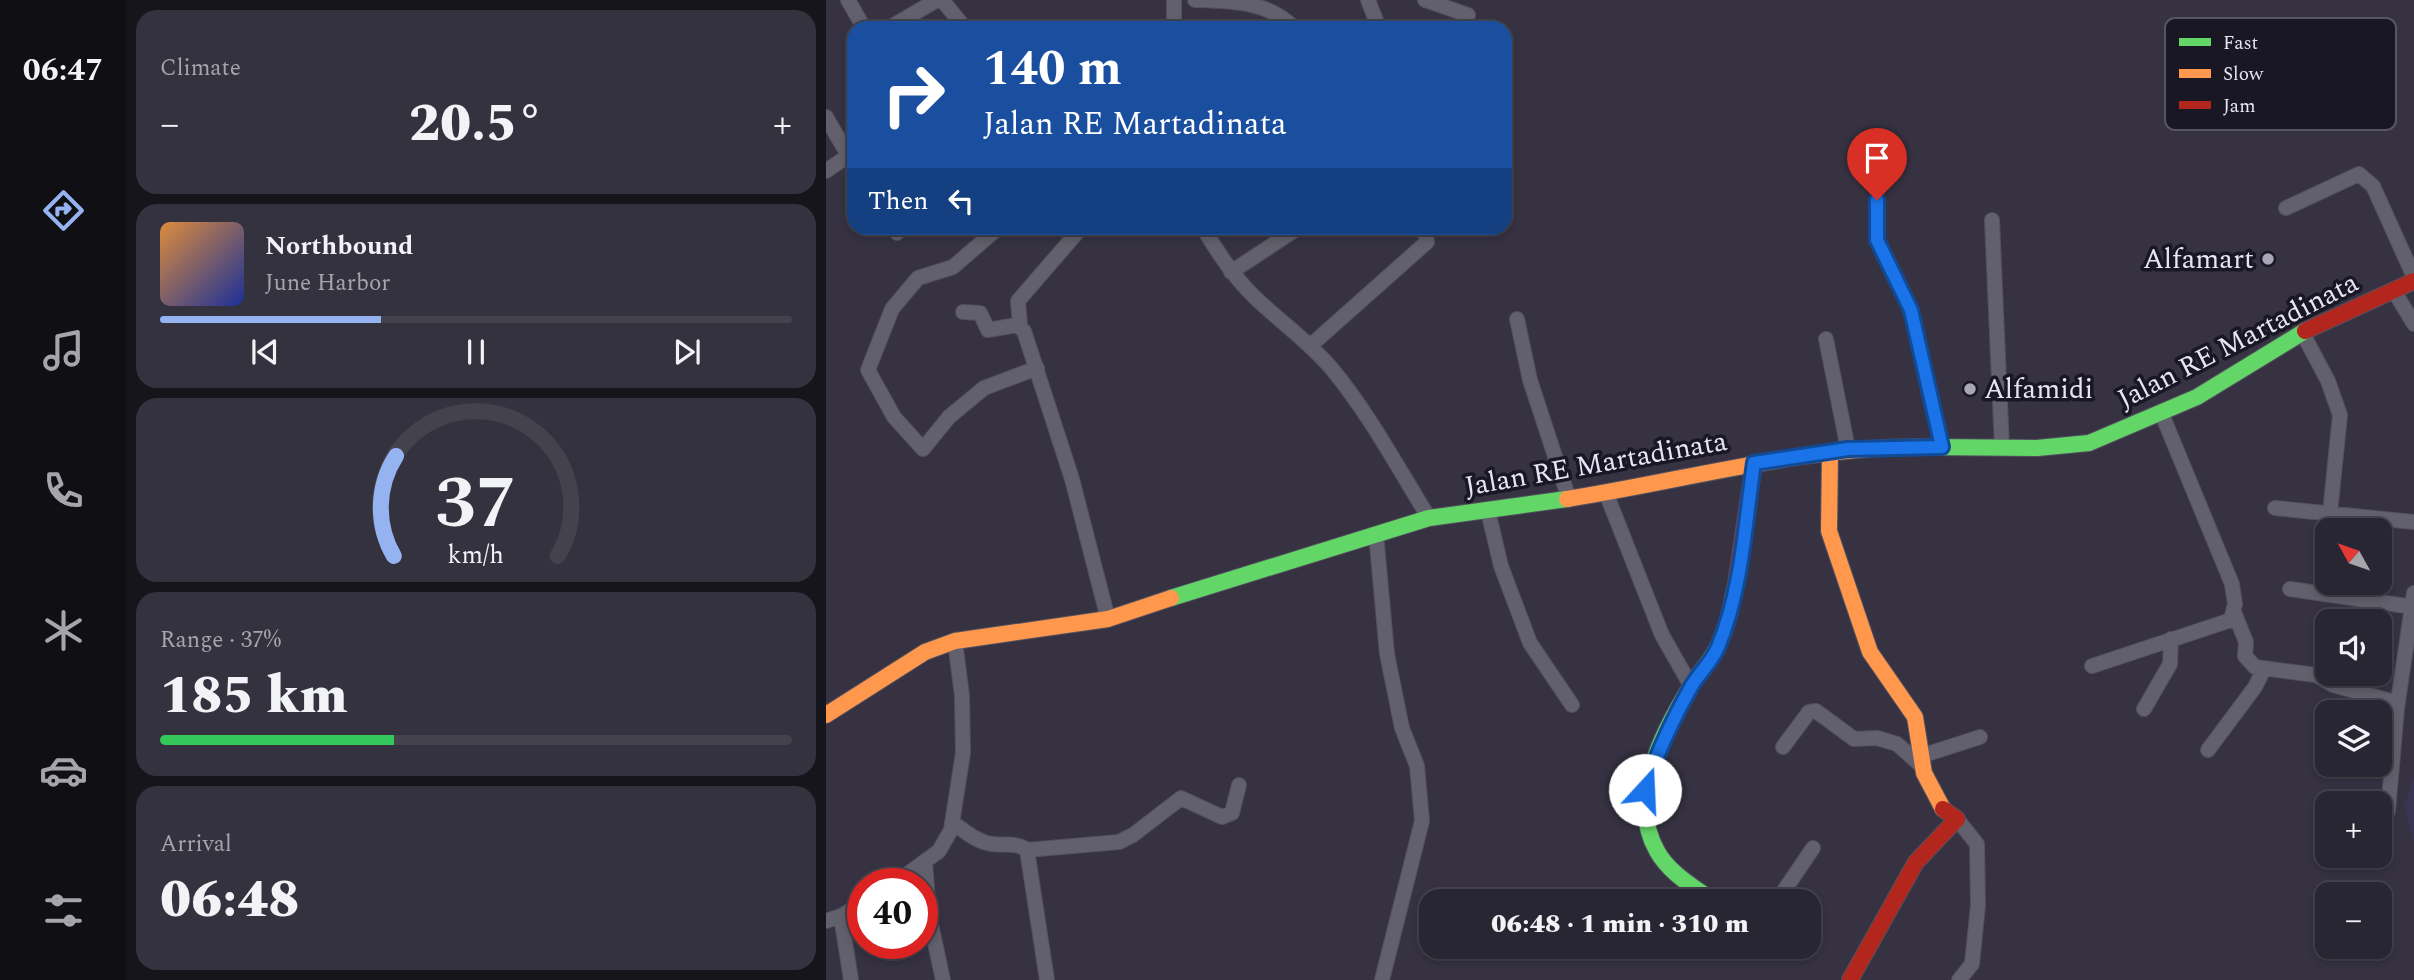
<!DOCTYPE html>
<html lang="en">
<head>
<meta charset="utf-8">
<style>
	body { margin:0; font-family:Spectral,serif; background:#34323e; color:#f1f3f6; height:100vh; display:flex; flex-direction:column; font-size:26px; white-space:nowrap }
	* { box-sizing:border-box; margin:0 }
	p { font-size:23px; color:#a5a5ac }
	.icon { flex:none; width:38px; height:38px; fill:none; stroke:currentColor; stroke-width:2; stroke-linecap:round; stroke-linejoin:round }
	.map { position:relative; flex:1; overflow:hidden }
	.side { display:flex; flex-direction:column; gap:10px; padding:10px; background:#16151c; width:700px }
	.side>* { flex:none }
	.top-card { position:absolute; left:21px; top:21px; width:665px; height:214px; border-radius:21px; box-shadow:0 4px 10px #0003,0 0 0 2px #44434d; background:#1a4fa0; color:#fff; overflow:hidden }
	.needle { width:46px; rotate:310deg }
	.tools { position:absolute; left:1489px; top:518px; display:grid; gap:14px }
	.tools a { display:grid; place-items:center; width:77px; height:77px; border-radius:14px; background:#282632; box-shadow:0 4px 10px #0003,0 0 0 2px #44434d; font-size:35px }
	.speed { position:absolute; left:21px; top:868px; display:flex; gap:14px; font-size:35px; font-weight:700; text-align:center }
	.speed>* { display:grid; place-content:center; width:91px; height:91px; border-radius:50%; background:#282632; box-shadow:0 4px 10px #0003,0 0 0 2px #44434d; line-height:1 }
	.speed .limit { border:10px solid #d22; background:#fff; color:#111 }
	.pin { position:absolute; display:grid; place-items:center; width:60px; height:60px; color:#fff; margin:-72px -30px; border-radius:50% 50% 50% 0; rotate:-45deg; box-shadow:0 0 7px #0007 }
	.pin .icon { rotate:45deg }
	.me { position:absolute; width:77px; margin:-38px; rotate:20deg; stroke-linejoin:round; filter:drop-shadow(0 0 5px #0008) }
	.turn { display:flex; align-items:center; gap:24px; height:147px; padding:0 21px; font-size:32px }
	.turn .icon { width:91px; height:91px; stroke-width:2.5 }
	.turn b { display:block; font-size:49px; line-height:60px }
	.then { display:flex; align-items:center; height:66px; padding:0 21px; background:#0003; gap:14px; font-size:26px }
	.big { font-size:52px; font-weight:800; line-height:1.1 }
	.side .widget { flex:1; display:flex; flex-direction:column; justify-content:center; gap:10px; min-width:0; padding:0 24px; border-radius:21px; background:#34323e }
	.side .dial { align-items:center; gap:0 }
	.dial svg { height:182px; overflow:visible; fill:none; stroke:#44434d; stroke-width:7; stroke-linecap:round; text-anchor:middle }
	.dial text { fill:#f1f3f6; stroke:none }
	.song { display:flex; align-items:center; gap:21px }
	.cover { width:84px; height:84px; border-radius:10px; background:linear-gradient(135deg,hsl(30 70% 55%),hsl(230 70% 35%)) }
	.played { height:7px; border-radius:4px; background:linear-gradient(90deg,#95b2f1 35%,#44434d 35%) }
	.keys { display:flex; justify-content:space-around; direction:ltr }
	.heat { display:flex; justify-content:space-between; align-items:center; font-size:38px; direction:ltr }
	.charge { height:10px; border-radius:5px; background:linear-gradient(90deg,#34c759 37%,#44434d 0) }
	.trip { position:absolute; left:593px; top:889px; width:402px; height:70px; border-radius:21px; background:#282632; box-shadow:0 4px 10px #0003,0 0 0 2px #44434d; font-weight:800; line-height:70px; text-align:center }
	main { display:flex; flex:1; min-height:0 }
	.dock { display:flex; flex-direction:column; width:126px; justify-content:space-around; align-items:center; background:#100f14; color:#a5a5ac }
	.dock .icon { width:49px; height:49px }
	.dock .on { color:#95b2f1 }
	.dock b { font-size:32px; color:#f1f3f6 }
	.map>svg:first-child { display:block }
	.built { fill:#3a3453 }
	.lines { fill:none; stroke-linecap:round; stroke-linejoin:round }
	.street-casing { stroke:#53505e; stroke-width:16 }
	.fast-casing { stroke:#53505e; stroke-width:18 }
	.slow-casing { stroke:#53505e; stroke-width:18 }
	.jam-casing { stroke:#53505e; stroke-width:18 }
	.street { stroke:#62606c; stroke-width:14 }
	.fast { stroke:#63d668; stroke-width:16 }
	.slow { stroke:#ff974d; stroke-width:16 }
	.jam { stroke:#b3261e; stroke-width:16 }
	.route-casing { stroke:#114b97; stroke-width:18 }
	.route { stroke:#1a73e8; stroke-width:12 }
	.poi-dot { fill:#a9a6b8; stroke:#191724; stroke-width:2.5 }
	.labels { text-anchor:middle; dominant-baseline:central; stroke-width:7; stroke-linejoin:round; paint-order:stroke }
	.poi-label { font-size:28px; fill:#e7e4f7; stroke:#191724; text-anchor:end }
	.street-label { font-size:28px; fill:#e7e4f7; stroke:#191724 }
	.key { fill:#191724; stroke:#575463; stroke-width:2 }
	.key-label { font-size:19px; fill:#e7e4f7 }
</style>
</head>
<body>
<main>
<nav class="dock">
<b>06:47</b>
<svg class="icon on" aria-label="directions" viewBox="0 0 24 24"><path d="M12 3l9 9-9 9-9-9zM9 14v-3h6M13 9l2 2-2 2"/></svg>
<svg class="icon" aria-label="music" viewBox="0 0 24 24"><path d="M9 18V5l10-2v13"/><circle cx="6" cy="18" r="3"/><circle cx="16" cy="16" r="3"/></svg>
<svg class="icon" aria-label="phone" viewBox="0 0 24 24"><path d="M5 4h4l2 5-3 2q2 4 5 5l2-3 5 2v4C11 20 4 13 5 4z"/></svg>
<svg class="icon" aria-label="climate" viewBox="0 0 24 24"><path d="M12 3v18M4 7l16 10M4 17L20 7"/></svg>
<svg class="icon" aria-label="car" viewBox="0 0 24 24"><path d="M5 17H2v-5l4-1 3-4h7l3 4 3 1v5h-3M9 17h6M6 11h13"/><circle cx="7" cy="17" r="2"/><circle cx="17" cy="17" r="2"/></svg>
<svg class="icon" aria-label="filters" viewBox="0 0 24 24"><path d="M4 7h16M4 17h16"/><circle cx="9" cy="7" r="2"/><circle cx="15" cy="17" r="2"/></svg>
</nav>
<section class="side">
<div class="widget"><p>Climate</p>
<div class="heat"><a>−</a><b class="big">20.5°</b><a>+</a></div>
</div>
<div class="widget">
<div class="song"><i class="cover"></i><div><b>Northbound</b><p>June Harbor</p></div></div>
<div class="played"></div>
<div class="keys"><svg class="icon" aria-label="previous" viewBox="0 0 24 24"><path d="M18 5L8 12l10 7zM5 5v14"/></svg><svg class="icon" aria-label="pause" viewBox="0 0 24 24"><path d="M8 5v14M16 5v14"/></svg><svg class="icon" aria-label="next" viewBox="0 0 24 24"><path d="M6 5l10 7-10 7zM19 5v14"/></svg></div>
</div>
<div class="widget dial"><svg viewBox="0 0 100 80">
<path d="M14 69A42 42 0 1 1 86 69"/>
<path d="M14 69A42 42 0 0 1 15 25" stroke="#95b2f1"/>
<text x="50" y="56" font-size="32" font-weight="700">37</text>
<text x="50" y="72" font-size="11">km/h</text>
</svg></div>
<div class="widget"><p>Range · 37%</p><b class="big">185 km</b><div class="charge"></div></div>
<div class="widget"><p>Arrival</p><b class="big">06:48</b></div>
</section>
<div class="map">
<svg width="1588" height="980" viewBox="0 0 1588 980">
	<rect width="100%" height="100%" fill="#363242"/>
	<path class="built" d="M 1588,778 L 1588,843 L 1578,806 Z"/>
	<g class="lines">
		<g class="street-casing">
			<path id="street" d="M 22,0 L 38,28
				M 116,0 L 139,28
				M 348,0 L 348,28
				M 369,0 C 403,1 443,1 468,28
				M 542,0 L 553,28
				M 599,0 L 642,15
				M 63,28 L 111,0
				M 0,117 L 28,165
				M 0,171 L 28,152
				M 1051,200 L 1051,241 L 1085,310 L 1116,447
				M 1460,208 L 1533,174 L 1547,186 L 1588,277
				M 1166,220 L 1176,448
				M 68,228 L 71,233
				M 172,228 L 127,267 L 92,278 L 66,309 L 42,370 L 68,417 L 97,449 L 123,417 L 158,388 L 211,368
				M 377,228 C 394,256 411,282 436,304 C 460,326 485,344 506,369 C 544,415 572,468 603,518
				M 405,272 L 472,228
				M 1568,291 L 1588,324
				M 137,312 L 154,313 L 162,330 L 191,325 L 198,331 L 246,479 L 282,619
				M 691,319 L 704,380 L 743,499
				M 194,326 L 192,301 L 255,228
				M 1476,332 L 1502,381 L 1514,415 L 1504,513
				M 1000,339 L 1022,449
				M 484,346 L 601,242 L 598,228
				M 780,493 L 836,635 L 865,686
				M 1449,508 L 1588,522
				M 662,511 L 675,566 L 704,643 L 746,705
				M 550,534 L 561,654 L 576,728 L 591,766 L 596,821 L 556,980
				M 1464,589 L 1587,607
				M 1408,612 L 1420,642 L 1419,656 L 1429,667 L 1490,675 L 1507,685 L 1572,703
				M 1266,666 L 1405,620 L 1409,604 L 1406,584 L 1335,412
				M 1318,709 L 1344,664 L 1345,639
				M 957,747 L 983,712 L 990,711 L 1028,739 L 1051,738 L 1071,744 L 1097,767
				M 1382,750 L 1429,687 L 1438,669
				M 1095,756 L 1154,737
				M 1562,811 L 1571,708 L 1588,593
				M 1131,819 L 1151,844 L 1152,905 L 1146,964 L 1133,980
				M 126,822 C 137,830 148,840 161,843 C 175,847 190,841 201,850 L 221,980
				M 201,850 L 293,842 L 307,835 L 355,798 L 396,817 L 406,813 L 413,785
				M 99,862 L 103,915 L 117,980
				M 68,884 L 113,851 L 125,830 L 137,753 L 136,696 L 129,641
				M 951,901 L 987,848
				M 0,921 L 15,916
				M 25,980 L 15,916 L 37,903"/>
		</g>
		<g class="fast-casing">
			<path id="fast" d="M 1105,447 L 1211,448 L 1263,443 L 1371,397 L 1479,331
				M 345,598 L 603,518 L 741,499
				M 887,901 C 868,887 843,873 831,851 C 801,799 837,731 865,686 C 873,673 883,663 890,650 C 901,630 905,606 910,584"/>
		</g>
		<g class="slow-casing">
			<path id="slow" d="M 1004,453 L 1003,531 L 1044,652 L 1089,717 L 1098,773 L 1117,809
				M 741,499 C 862,480 982,445 1105,447
				M 0,715 L 99,652 L 129,641 L 282,619 L 345,598"/>
		</g>
		<g class="jam-casing">
			<path id="jam" d="M 1479,331 L 1588,281
				M 910,584 L 928,463
				M 1024,980 L 1090,862 L 1131,819 L 1117,809"/>
		</g>
		<use href="#street" class="street"/>
		<use href="#fast" class="fast"/>
		<use href="#slow" class="slow"/>
		<use href="#jam" class="jam"/>
	</g>
	<g class="lines">
		<g class="route-casing">
			<path id="route" d="M 819,790 C 830,755 847,719 865,687 C 873,673 886,662 892,647 C 916,590 919,524 928,463 L 1022,449 L 1116,447 L 1085,310 L 1051,240 L 1051,200"/>
		</g>
		<use href="#route" class="route"/>
	</g>
	<g class="poi-dot">
		<circle cx="1442" cy="259" r="7"/>
		<circle cx="1144" cy="389" r="7"/>
	</g>
	<g class="labels">
		<g class="poi-label">
			<text x="1428" y="259">Alfamart</text>
			<text x="1158" y="389" text-anchor="start">Alfamidi</text>
		</g>
		<g class="street-label">
			<text transform="translate(1412 341) rotate(-27)">Jalan RE Martadinata</text>
			<text transform="translate(770 464) rotate(-10)">Jalan RE Martadinata</text>
		</g>
	</g>
	<rect x="1339" y="18" width="231" height="112" rx="10" class="key"/>
	<rect x="1353" y="38" width="32" height="8" fill="#63d668"/>
	<rect x="1353" y="69" width="32" height="9" fill="#ff974d"/>
	<rect x="1353" y="101" width="32" height="8" fill="#b3261e"/>
	<g class="key-label">
		<text x="1397" y="49">Fast</text>
		<text x="1397" y="80">Slow</text>
		<text x="1397" y="112">Jam</text>
	</g>
</svg>
<div class="tools">
<a><svg class="needle" viewBox="-14 -14 28 28"><path d="M0-13l5 13h-10z" fill="#e53935"/><path d="M0 13l5-13h-10z" fill="#a5a5ac"/></svg></a>
<a><svg class="icon" aria-label="sound" viewBox="0 0 24 24"><path d="M4 9h4l5-4v14l-5-4H4zM17 9q2 3 0 6"/></svg></a>
<a><svg class="icon" aria-label="layers" viewBox="0 0 24 24"><path d="M12 4l9 5-9 5-9-5zM3 14l9 5 9-5"/></svg></a>
<a>+</a>
<a>−</a>
</div>
<div class="speed"><div class="limit">40</div></div>
<div class="pin" style="left:1051px;top:200px;background:#d93025"><svg class="icon" aria-label="arrive" viewBox="0 0 24 24"><path d="M6 21V4h12l-3 4 3 4H6"/></svg></div>
<svg class="me" style="left:819px;top:790px" viewBox="-20 -20 40 40"><circle r="19" fill="#fff"/><path d="M0-13L10 11 0 6-10 11z" fill="#1a73e8"/></svg>
<div class="trip">06:48 · 1 min · 310 m</div>
<div class="top-card">
<div class="turn"><svg class="icon" aria-label="right" viewBox="0 0 24 24"><path d="M7 20v-9h11M14 6l5 5-5 5"/></svg><div><b>140 m</b>Jalan RE Martadinata</div></div>
<div class="then">Then<svg class="icon" aria-label="left" viewBox="0 0 24 24"><path d="M17 20v-9H6M10 6l-5 5 5 5"/></svg></div>
</div>
</div>
</main>
</body>
</html>
